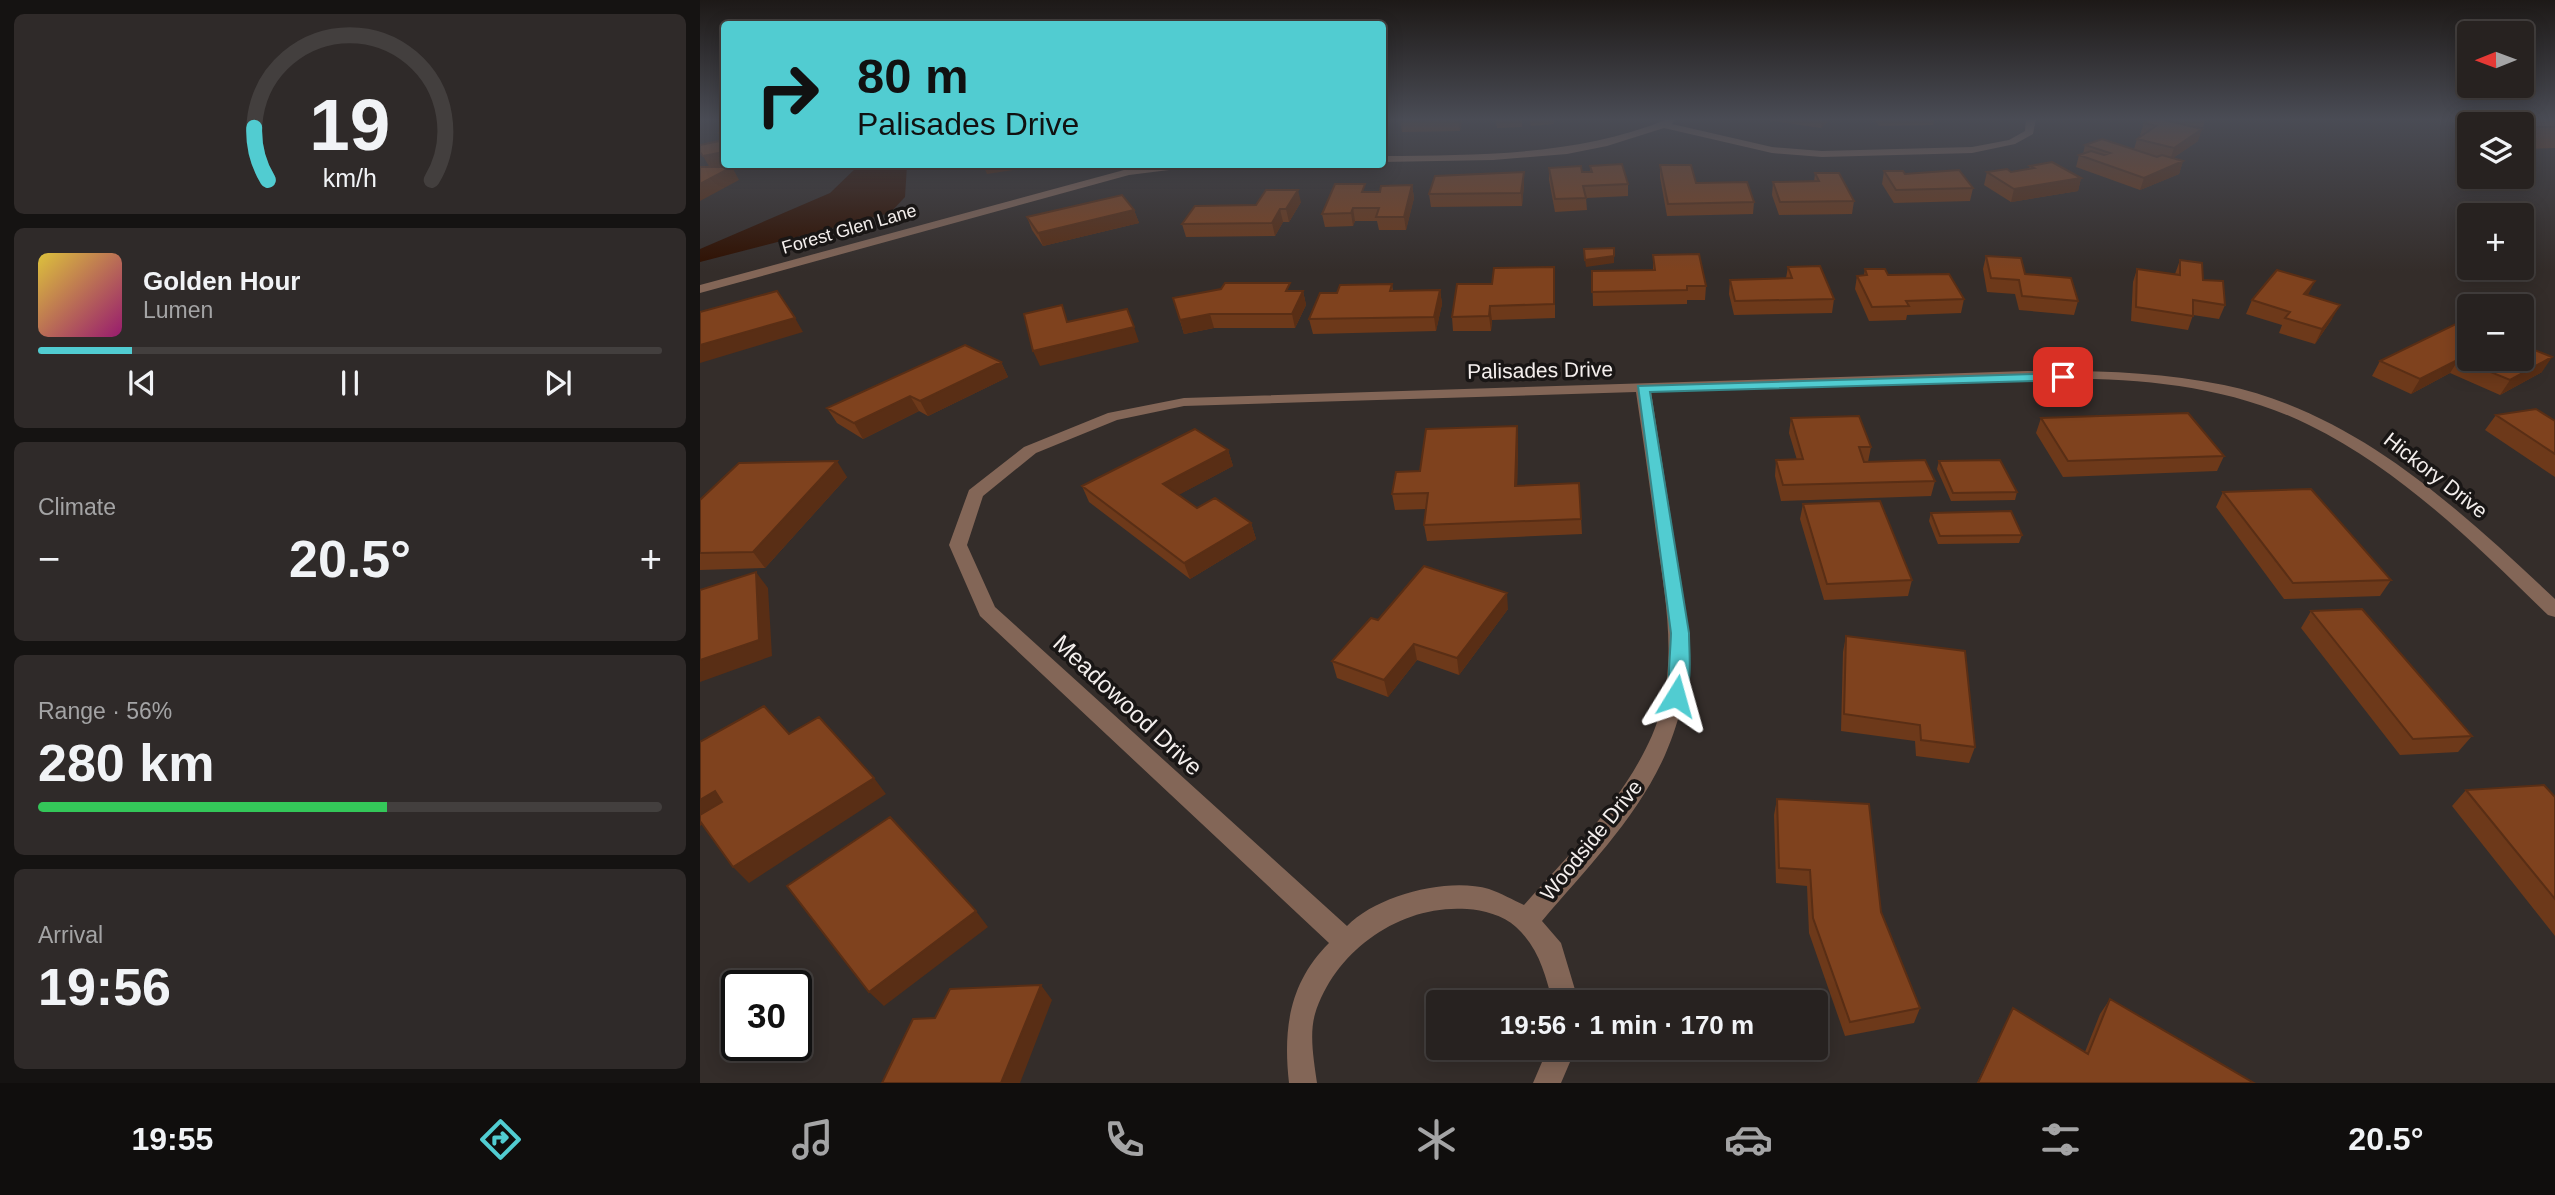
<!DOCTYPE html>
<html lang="en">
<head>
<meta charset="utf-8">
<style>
	body { margin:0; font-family:Arial,sans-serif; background:#2f2a29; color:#f1f3f6; height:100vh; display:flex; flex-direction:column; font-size:26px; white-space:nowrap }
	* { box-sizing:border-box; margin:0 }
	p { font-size:23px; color:#a4a4a5 }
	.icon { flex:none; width:38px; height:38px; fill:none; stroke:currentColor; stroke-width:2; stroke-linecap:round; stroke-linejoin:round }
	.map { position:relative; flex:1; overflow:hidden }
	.details { display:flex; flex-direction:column; gap:14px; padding:14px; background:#151312; width:700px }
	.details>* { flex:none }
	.banner { position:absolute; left:21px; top:21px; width:665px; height:147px; border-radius:7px; box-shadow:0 4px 18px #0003,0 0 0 2px #433f3e; background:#51ccd1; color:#111; overflow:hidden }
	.needle { width:46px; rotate:269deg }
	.buttons { position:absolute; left:1757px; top:21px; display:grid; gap:14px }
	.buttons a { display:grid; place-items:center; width:77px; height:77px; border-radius:7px; background:#272220; box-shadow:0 4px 18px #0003,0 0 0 2px #433f3e; font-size:35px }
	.speed { position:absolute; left:21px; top:970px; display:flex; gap:14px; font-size:35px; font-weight:700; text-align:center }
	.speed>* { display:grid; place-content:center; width:91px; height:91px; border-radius:50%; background:#272220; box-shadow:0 4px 18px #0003,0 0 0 2px #433f3e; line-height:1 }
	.speed .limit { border:4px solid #111; border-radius:10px; background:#fff; color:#111 }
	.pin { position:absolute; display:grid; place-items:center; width:60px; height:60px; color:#fff; margin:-30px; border-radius:14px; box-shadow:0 4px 10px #0006 }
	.me { position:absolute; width:77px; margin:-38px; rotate:8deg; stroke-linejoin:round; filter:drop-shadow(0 0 5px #0008) }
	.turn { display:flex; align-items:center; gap:24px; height:147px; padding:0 21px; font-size:32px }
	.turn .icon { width:91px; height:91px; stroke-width:2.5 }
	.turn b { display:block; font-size:49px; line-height:60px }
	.big { font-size:52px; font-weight:800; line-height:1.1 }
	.details .card { flex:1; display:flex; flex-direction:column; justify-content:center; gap:10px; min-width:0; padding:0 24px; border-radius:10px; background:#2f2a29 }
	.details .dial { align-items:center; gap:0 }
	.dial svg { height:182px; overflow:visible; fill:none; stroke:#433f3e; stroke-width:7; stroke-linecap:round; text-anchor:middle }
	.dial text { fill:#f1f3f6; stroke:none }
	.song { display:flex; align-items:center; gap:21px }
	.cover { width:84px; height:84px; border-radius:10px; background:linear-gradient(135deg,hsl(50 70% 55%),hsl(320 70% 35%)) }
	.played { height:7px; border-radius:4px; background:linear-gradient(90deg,#51ccd1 15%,#433f3e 15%) }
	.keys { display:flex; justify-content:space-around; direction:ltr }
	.heat { display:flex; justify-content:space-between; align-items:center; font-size:38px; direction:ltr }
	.charge { height:10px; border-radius:5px; background:linear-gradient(90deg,#34c759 56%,#433f3e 0) }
	.trip { position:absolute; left:726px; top:990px; width:402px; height:70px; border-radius:7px; background:#272220; box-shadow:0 4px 18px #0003,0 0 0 2px #433f3e; font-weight:800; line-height:70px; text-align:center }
	.tab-bar { display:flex; height:112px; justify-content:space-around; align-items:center; background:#100e0d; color:#a4a4a5 }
	.tab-bar .icon { width:49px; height:49px }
	.tab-bar .selected { color:#51ccd1 }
	.tab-bar b { font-size:32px; color:#f1f3f6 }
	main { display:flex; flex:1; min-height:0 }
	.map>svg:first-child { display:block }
	.water { fill:#2f1000 }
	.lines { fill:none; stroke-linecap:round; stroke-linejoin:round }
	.street { fill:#836657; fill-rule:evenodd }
	.wall { fill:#6d391a }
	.shaded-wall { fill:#592e15 }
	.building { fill:#7f421e; stroke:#592e15; stroke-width:2 }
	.route { fill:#51ccd1; stroke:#358588; stroke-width:2 }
	.labels { text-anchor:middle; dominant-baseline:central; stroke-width:7; stroke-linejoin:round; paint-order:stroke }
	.far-street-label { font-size:18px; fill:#f4efed; stroke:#191615 }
	.street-label { font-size:21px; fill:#f4efed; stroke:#191615 }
	.near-street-label { font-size:24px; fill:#f4efed; stroke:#191615 }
</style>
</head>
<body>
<main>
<section class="details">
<div class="card dial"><svg viewBox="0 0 100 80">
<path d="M14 69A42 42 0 1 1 86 69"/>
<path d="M14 69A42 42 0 0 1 8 46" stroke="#51ccd1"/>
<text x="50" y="56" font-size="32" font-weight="700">19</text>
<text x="50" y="72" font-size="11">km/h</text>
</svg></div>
<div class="card">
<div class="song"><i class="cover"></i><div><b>Golden Hour</b><p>Lumen</p></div></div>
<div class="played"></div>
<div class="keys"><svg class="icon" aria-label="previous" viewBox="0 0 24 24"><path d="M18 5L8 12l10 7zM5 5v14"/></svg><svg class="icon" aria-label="pause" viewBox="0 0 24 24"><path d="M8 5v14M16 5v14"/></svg><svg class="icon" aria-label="next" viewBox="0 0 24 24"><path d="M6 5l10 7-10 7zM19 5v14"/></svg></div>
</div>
<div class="card"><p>Climate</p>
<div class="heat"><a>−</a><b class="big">20.5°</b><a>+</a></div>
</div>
<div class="card"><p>Range · 56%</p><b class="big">280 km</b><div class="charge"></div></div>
<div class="card"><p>Arrival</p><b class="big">19:56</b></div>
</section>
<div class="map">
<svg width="1855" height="1083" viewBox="0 0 1855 1083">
	<rect width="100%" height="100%" fill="#342d2a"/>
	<path class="water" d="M 159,165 L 207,165 L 205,197 L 190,213 L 0,262 L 0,249 L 130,193 Z"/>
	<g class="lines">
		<path class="street" d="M 968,119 L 975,119 L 972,124 L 1072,147 L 1122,151 L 1272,147 L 1309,140 L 1325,131 L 1326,119 L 1336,119 L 1333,134 L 1315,144 L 1272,153 L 1122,157 L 1072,153 L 964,128 L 907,146 L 867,154 L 793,160 L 682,162 L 682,156 C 781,155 876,156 968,119 Z
			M 475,164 L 517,164 L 429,175 L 0,293 L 0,285 L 424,170 Z
			M 1327,371 C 1393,370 1459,372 1524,385 C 1657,413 1759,509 1855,599 L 1855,617 L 1848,615 C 1775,544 1702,471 1609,425 C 1485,364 1344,379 1210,384 C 1123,387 1037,389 951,391 C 958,438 966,485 973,532 C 987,618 1001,672 965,755 C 937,818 886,869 842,921 L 861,943 L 879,1003 L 853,1003 C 845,974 839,948 816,927 C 803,915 783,910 767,909 C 701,904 635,950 615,1014 C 609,1035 614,1061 617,1083 L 589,1083 C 583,1029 589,983 629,943 L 280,616 L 249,545 L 269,490 L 324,447 L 408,413 L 484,398 ZM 936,392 C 943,439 950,486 956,533 C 967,611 983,683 942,756 C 912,812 866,858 824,905 C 813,900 801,893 789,889 C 748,877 677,895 647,926 L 295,607 L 267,545 L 283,496 L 336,453 L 417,420 L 484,406 Z
			M 848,1048 L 876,1048 L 861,1083 L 833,1083 Z"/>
	</g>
	<path class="wall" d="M 762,119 L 760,131 L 702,132 L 700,121 Z
		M 795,119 L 822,119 L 822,127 L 797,128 Z
		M 829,119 L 854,119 L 854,124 L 831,126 Z
		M 1060,119 L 1131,119 L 1121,128 Z
		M 1174,119 L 1234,119 L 1233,125 L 1179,126 Z
		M 1470,119 L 1505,119 L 1503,127 L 1491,126 L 1498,141 L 1473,158 L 1483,161 L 1479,174 L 1440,190 L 1376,167 L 1379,155 L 1383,154 L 1385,145 L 1434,149 L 1437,139 L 1442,135 L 1440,135 L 1444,123 L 1473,122 Z
		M 1764,119 L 1855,119 L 1855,148 L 1822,149 L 1822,124 L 1774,124 Z
		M 960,165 L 996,183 L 1054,202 L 1053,214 L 967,216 L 960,177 Z
		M 890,166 L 928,184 L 928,196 L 886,198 L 887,210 L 855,212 L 849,180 L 849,168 L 882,172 L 890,172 Z
		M 1330,166 L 1381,178 L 1378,191 L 1311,202 L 1284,185 L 1287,172 L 1311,172 L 1329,169 Z
		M 1184,171 L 1205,174 L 1273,188 L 1270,201 L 1194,203 L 1182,184 Z
		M 1115,173 L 1154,201 L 1152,214 L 1079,215 L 1072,195 L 1073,182 L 1114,182 Z
		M 824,184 L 822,206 L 731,207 L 729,194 Z
		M 712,185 L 714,198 L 706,230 L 679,230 L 677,221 L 655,221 L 653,226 L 625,227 L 622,214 L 666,192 L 680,192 Z
		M 601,202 L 589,222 L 583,222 L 575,236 L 486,237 L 482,224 L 556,205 Z
		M 434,210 L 439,223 L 343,246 L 332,230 L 327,217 Z
		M 953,255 L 1006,286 L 1005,300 L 987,300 L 987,304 L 893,306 L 892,271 L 953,270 Z
		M 1286,256 L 1378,301 L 1374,315 L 1319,310 L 1315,294 L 1287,292 L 1283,269 Z
		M 1480,260 L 1503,280 L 1525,305 L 1519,319 L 1493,315 L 1488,330 L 1431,321 L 1433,282 L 1437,269 L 1475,274 Z
		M 1088,267 L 1134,299 L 1132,313 L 1034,315 L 1029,294 L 1030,280 L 1086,278 Z
		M 1165,269 L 1188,275 L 1264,299 L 1261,313 L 1207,315 L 1206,320 L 1169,321 L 1155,289 L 1157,276 L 1164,275 Z
		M 855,280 L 855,318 L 792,320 L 791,331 L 753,331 L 752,317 L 792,284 Z
		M 692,284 L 693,291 L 740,290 L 742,304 L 736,331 L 613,334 L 609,319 L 637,293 Z
		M 592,291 L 603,291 L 606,305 L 595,328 L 514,328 L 484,334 L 473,298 Z
		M 1608,295 L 1632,319 L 1615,344 L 1579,333 L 1582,325 L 1546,314 L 1552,300 Z
		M 1762,321 L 1842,372 L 1800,395 L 1750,373 L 1711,394 L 1672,376 L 1680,361 Z
		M 301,362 L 308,377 L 228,416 L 219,411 L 163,439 L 137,423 L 127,408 Z
		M 1796,415 L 1855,421 L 1855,477 L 1785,430 Z
		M 1091,418 L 1171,447 L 1168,462 L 1235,481 L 1231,496 L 1081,501 L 1075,476 L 1076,460 L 1097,460 L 1089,433 Z
		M 1341,418 L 1524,456 L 1517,471 L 1363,477 L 1336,433 Z
		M 817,426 L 818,441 L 817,486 L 879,483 L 882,534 L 727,541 L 724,525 L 726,509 L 695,510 L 692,494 L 720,471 Z
		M 528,450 L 533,466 L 478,495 L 497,508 L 551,523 L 556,539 L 490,579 L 389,502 L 382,486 Z
		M 1239,461 L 1317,492 L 1315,500 L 1251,501 L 1237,469 Z
		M 147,477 L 65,568 L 0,570 L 0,500 Z
		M 1523,492 L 1691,580 L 1680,596 L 1584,599 L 1516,507 Z
		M 1103,504 L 1212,580 L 1208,596 L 1124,600 L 1100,519 Z
		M 1231,513 L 1322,535 L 1319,543 L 1238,544 L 1229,521 Z
		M 808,609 L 759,675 L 717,660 L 688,697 L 637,678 L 632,661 L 678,620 Z
		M 1611,611 L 1772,736 L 1758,752 L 1700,755 L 1601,628 Z
		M 1146,636 L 1275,747 L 1269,763 L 1216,756 L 1215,741 L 1141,731 L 1143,652 Z
		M 1766,790 L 1855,797 L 1855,936 L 1752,806 Z
		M 1077,799 L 1181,912 L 1220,1008 L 1214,1023 L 1145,1036 L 1109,933 L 1107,886 L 1076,883 L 1074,815 Z
		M 1410,999 L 1554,1083 L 1277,1083 L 1313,1008 L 1385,1052 L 1400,1014 Z"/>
	<path class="shaded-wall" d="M 758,119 L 762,119 L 760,131 Z
		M 1122,119 L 1131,119 L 1121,128 Z
		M 1502,129 L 1498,141 L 1470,160 L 1474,148 Z
		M 24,152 L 24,164 L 28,164 L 10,168 L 3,156 Z
		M 1483,161 L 1479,174 L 1440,190 L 1444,178 Z
		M 283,164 L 337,164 L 338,166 L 287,174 Z
		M 32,167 L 39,180 L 0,201 L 0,184 Z
		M 824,172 L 824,184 L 822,206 L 821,193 Z
		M 1381,178 L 1378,191 L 1311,202 L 1314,189 Z
		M 712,185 L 714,198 L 706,230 L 704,217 Z
		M 598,190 L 601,202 L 589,222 L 586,209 Z
		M 653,208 L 655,221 L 653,226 L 651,213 Z
		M 580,209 L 583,222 L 575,236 L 572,223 Z
		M 434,210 L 439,223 L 343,246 L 338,233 Z
		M 914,256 L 914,263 L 886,267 L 885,260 Z
		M 1615,281 L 1608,295 L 1598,308 L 1604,294 Z
		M 740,290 L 742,304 L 736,331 L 734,317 Z
		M 603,291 L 606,305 L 595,328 L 592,314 Z
		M 1640,305 L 1632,319 L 1615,344 L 1622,329 Z
		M 790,306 L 792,320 L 791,331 L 789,316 Z
		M 510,314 L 514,328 L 484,334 L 480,320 Z
		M 95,318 L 103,332 L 0,363 L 0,345 Z
		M 434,327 L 439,342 L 340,366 L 333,351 Z
		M 1852,357 L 1842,372 L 1800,395 L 1810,380 Z
		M 1759,359 L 1750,373 L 1711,394 L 1720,379 Z
		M 301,362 L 308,377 L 228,416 L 220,401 Z
		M 210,396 L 219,411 L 163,439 L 154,423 Z
		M 817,426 L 818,441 L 817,501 L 815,486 Z
		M 528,450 L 533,466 L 469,500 L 463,484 Z
		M 137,461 L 147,477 L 65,568 L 53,552 Z
		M 551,523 L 556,539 L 490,579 L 484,563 Z
		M 56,572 L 68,588 L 72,656 L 0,682 L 0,660 Z
		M 807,593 L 808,609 L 759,675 L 757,658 Z
		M 714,644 L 717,660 L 688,697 L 684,680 Z
		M 174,778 L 186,794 L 49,883 L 33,867 Z
		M 15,791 L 30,807 L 0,826 L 0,800 Z
		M 276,911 L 288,927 L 184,1006 L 169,992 Z
		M 341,985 L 352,1000 L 320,1083 L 301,1083 Z"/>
	<path class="building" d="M 701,119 L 759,119 L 700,121 Z
		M 1450,119 L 1461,119 L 1502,129 L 1474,148 L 1437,139 L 1456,126 L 1444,123 Z
		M 1817,119 L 1855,119 L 1855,127 L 1834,127 Z
		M 24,132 L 24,152 L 3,156 L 0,152 L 0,145 L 24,140 L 19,133 Z
		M 1402,139 L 1457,157 L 1462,155 L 1483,161 L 1444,178 L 1379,155 L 1391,151 L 1404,155 L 1410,153 L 1385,145 Z
		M 1352,162 L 1381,178 L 1314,189 L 1287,172 L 1307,169 L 1311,172 L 1334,168 L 1330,166 Z
		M 922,164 L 928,184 L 883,186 L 886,198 L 855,199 L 849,168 L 881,166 L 882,172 L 892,172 L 890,166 Z
		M 960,165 L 991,165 L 996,183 L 1047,182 L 1054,202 L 968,204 Z
		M 0,167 L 32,167 L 0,184 Z
		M 1259,170 L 1273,188 L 1196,190 L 1184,171 L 1203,171 L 1205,174 Z
		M 824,172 L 821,193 L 729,194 L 735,176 Z
		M 1115,173 L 1139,173 L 1154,201 L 1080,202 L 1073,182 L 1119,181 Z
		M 635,184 L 665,184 L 662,192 L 680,192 L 681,186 L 712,185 L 704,217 L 676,217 L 679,208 L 653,208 L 651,213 L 622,214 Z
		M 566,190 L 598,190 L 586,209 L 580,209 L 572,223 L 482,224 L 495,206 L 556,205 Z
		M 422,195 L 434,210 L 338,233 L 327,217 Z
		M 914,248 L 914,256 L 885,260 L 884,249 Z
		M 999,254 L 1006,286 L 987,286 L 987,290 L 892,292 L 892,271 L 955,270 L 953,255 Z
		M 1286,256 L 1321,258 L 1325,274 L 1371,278 L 1378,301 L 1322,296 L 1319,280 L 1291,278 Z
		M 1480,260 L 1502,263 L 1503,280 L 1523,281 L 1525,305 L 1493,300 L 1493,316 L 1436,307 L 1437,269 L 1480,275 Z
		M 1120,266 L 1134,299 L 1035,301 L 1030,280 L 1092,278 L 1088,267 Z
		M 854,267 L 854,304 L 790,306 L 789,316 L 752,317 L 757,284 L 792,284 L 794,268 Z
		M 1165,269 L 1185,269 L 1188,275 L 1249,274 L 1264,299 L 1206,301 L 1209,306 L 1172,307 L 1157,276 L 1167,275 Z
		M 1577,270 L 1615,281 L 1604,294 L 1640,305 L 1622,329 L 1585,318 L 1590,312 L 1552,300 Z
		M 525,283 L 590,283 L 586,291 L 603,291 L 592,314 L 510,314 L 480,320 L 473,298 L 521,289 Z
		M 692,284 L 690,291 L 740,290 L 734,317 L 609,319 L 620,293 L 637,293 L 640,285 Z
		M 77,291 L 95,318 L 0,345 L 0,312 Z
		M 362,305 L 367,322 L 427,309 L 434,327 L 333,351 L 324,314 Z
		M 1762,321 L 1769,324 L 1769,359 L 1822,359 L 1822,345 L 1852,357 L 1810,380 L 1759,359 L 1720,379 L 1680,361 Z
		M 265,345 L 301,362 L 220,401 L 210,396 L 154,423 L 127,408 Z
		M 1836,409 L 1855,421 L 1855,454 L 1796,415 Z
		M 1488,413 L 1524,456 L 1368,461 L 1341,418 Z
		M 1159,416 L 1171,447 L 1159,447 L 1164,462 L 1225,460 L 1235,481 L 1083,485 L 1076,460 L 1103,459 L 1091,418 Z
		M 817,426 L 815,486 L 879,483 L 881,519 L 724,525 L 728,493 L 692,494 L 696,472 L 720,471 L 726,429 Z
		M 495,429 L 528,450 L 463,484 L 497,508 L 515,498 L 551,523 L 484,563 L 382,486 Z
		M 1300,460 L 1317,492 L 1253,493 L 1239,461 Z
		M 137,461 L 53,552 L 0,553 L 0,500 L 39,463 Z
		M 1611,489 L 1691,580 L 1593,583 L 1523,492 Z
		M 1180,501 L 1212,580 L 1127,584 L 1103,504 Z
		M 1311,511 L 1322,535 L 1240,536 L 1231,513 Z
		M 724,566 L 807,593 L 757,658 L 714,644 L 684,680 L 632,661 L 671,618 L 678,620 Z
		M 56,572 L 59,640 L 0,660 L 0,590 Z
		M 1662,609 L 1772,736 L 1713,739 L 1611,611 Z
		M 1146,636 L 1265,651 L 1275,747 L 1221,740 L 1220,725 L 1144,714 Z
		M 64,706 L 89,734 L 119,717 L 174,778 L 33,867 L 0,821 L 0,815 L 22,802 L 15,791 L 0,800 L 0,742 Z
		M 1844,785 L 1855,797 L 1855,899 L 1766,790 Z
		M 1077,799 L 1169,804 L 1181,912 L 1220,1008 L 1150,1022 L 1113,918 L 1110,870 L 1079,868 Z
		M 190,817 L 276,911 L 169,992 L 87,886 Z
		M 341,985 L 301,1083 L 182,1083 L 213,1019 L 235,1018 L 250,989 Z
		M 1410,999 L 1554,1083 L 1278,1083 L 1313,1008 L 1388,1054 Z"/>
	<linearGradient id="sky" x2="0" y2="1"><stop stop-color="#1d1917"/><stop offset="0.44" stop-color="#4a4c55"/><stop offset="1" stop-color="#4a4c55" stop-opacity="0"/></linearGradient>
	<rect width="1855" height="271" fill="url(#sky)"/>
	<path class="route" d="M 1363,373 L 1368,374 L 1368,380 L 950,392 L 989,633 C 989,654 993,682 983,701 L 970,701 C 966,695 971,645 971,633 L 938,386 Z"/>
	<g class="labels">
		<g class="far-street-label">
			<text transform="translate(149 229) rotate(-16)">Forest Glen Lane</text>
		</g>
		<g class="street-label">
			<text transform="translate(840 370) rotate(-1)">Palisades Drive</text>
			<text transform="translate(1736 475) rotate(38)">Hickory Drive</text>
			<text transform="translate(891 840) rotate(-51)">Woodside Drive</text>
		</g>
		<g class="near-street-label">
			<text transform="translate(428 705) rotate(43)">Meadowood Drive</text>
		</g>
	</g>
</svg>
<div class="buttons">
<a><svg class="needle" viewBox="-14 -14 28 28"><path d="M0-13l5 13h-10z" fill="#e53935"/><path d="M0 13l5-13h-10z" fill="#a4a4a5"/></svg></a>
<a><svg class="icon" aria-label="layers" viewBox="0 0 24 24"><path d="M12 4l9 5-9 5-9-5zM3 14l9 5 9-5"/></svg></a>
<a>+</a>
<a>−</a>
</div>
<div class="speed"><div class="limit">30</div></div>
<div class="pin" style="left:1363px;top:377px;background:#d93025"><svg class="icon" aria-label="arrive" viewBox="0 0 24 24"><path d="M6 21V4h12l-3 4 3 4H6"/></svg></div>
<svg class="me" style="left:976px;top:696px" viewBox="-20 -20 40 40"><path d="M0-17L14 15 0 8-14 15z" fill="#51ccd1" stroke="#fff" stroke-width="4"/></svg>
<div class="trip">19:56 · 1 min · 170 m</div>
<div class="banner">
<div class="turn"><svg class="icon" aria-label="right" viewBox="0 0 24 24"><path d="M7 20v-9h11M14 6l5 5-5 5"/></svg><div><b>80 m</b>Palisades Drive</div></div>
</div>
</div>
</main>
<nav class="tab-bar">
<b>19:55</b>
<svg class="icon selected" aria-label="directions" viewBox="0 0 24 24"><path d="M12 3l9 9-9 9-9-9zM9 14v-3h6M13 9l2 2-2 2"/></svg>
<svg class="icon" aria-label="music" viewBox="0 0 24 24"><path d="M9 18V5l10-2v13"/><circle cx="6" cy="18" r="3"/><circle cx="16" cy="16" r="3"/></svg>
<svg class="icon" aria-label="phone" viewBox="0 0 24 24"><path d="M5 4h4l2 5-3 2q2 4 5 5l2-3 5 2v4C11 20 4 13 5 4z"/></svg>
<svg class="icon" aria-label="climate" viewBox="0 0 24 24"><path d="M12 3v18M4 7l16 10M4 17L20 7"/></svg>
<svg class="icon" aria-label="car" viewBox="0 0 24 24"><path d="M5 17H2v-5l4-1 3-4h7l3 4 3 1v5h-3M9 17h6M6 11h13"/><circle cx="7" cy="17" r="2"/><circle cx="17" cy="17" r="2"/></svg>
<svg class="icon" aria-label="filters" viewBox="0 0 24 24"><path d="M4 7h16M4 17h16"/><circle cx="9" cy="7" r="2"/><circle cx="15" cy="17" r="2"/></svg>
<b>20.5°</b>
</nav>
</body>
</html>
